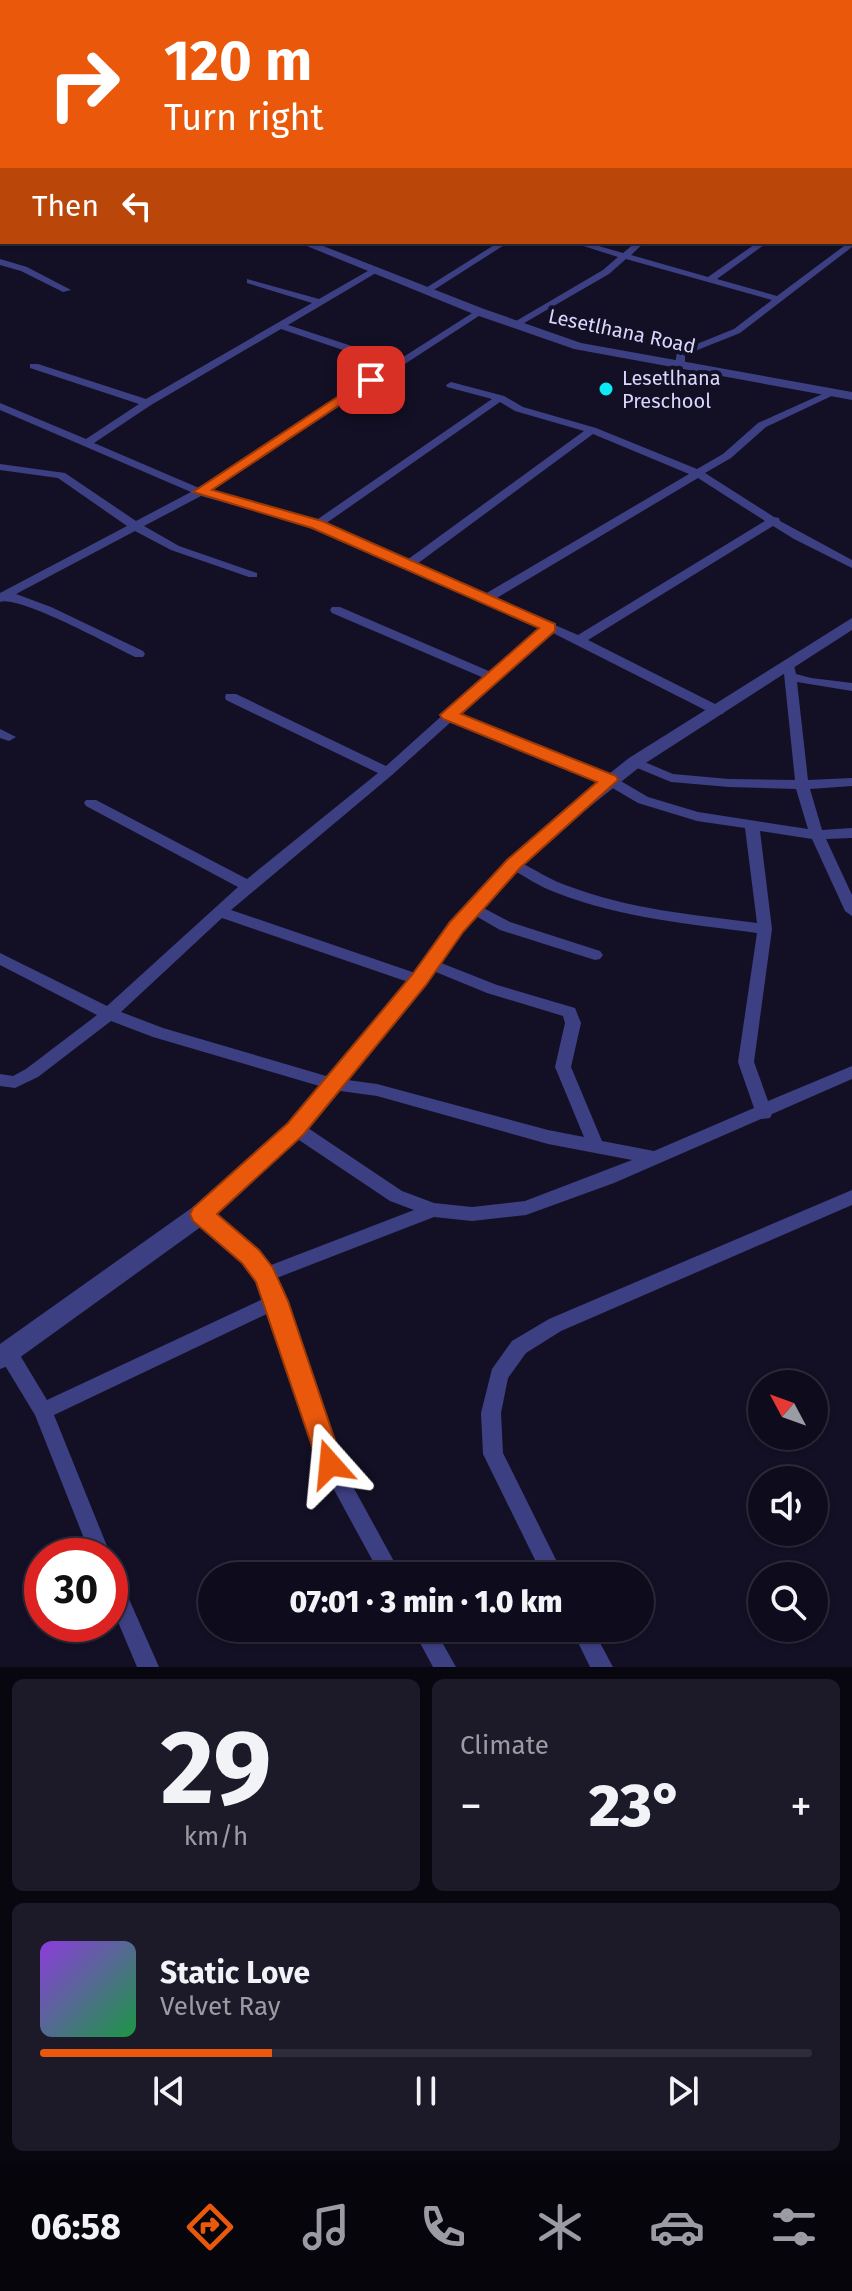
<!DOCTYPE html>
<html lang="en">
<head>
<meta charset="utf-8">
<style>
	body { margin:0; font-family:"Fira Sans",sans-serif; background:#1c1a29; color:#f1f3f6; height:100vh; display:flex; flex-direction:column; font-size:30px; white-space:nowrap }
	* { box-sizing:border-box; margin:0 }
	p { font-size:26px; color:#9b9ba3 }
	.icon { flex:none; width:44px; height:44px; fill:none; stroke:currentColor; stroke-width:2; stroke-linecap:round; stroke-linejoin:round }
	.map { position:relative; height:1667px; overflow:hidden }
	.sheet { display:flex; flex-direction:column; gap:12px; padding:12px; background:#08070f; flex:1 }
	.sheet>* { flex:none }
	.guide { position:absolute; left:0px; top:0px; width:852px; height:244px; box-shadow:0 2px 6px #0004,0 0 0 2px #2e2c3b; background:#ea580c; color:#fff; overflow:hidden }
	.needle { width:52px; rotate:311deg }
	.tools { position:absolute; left:748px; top:1370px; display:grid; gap:16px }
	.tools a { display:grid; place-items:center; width:80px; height:80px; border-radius:50%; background:#0e0c1c; box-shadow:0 2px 6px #0004,0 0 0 2px #2e2c3b; font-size:40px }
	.speed { position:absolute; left:24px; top:1538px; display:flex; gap:16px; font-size:40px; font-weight:700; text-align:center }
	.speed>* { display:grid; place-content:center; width:104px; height:104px; border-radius:50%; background:#0e0c1c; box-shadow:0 2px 6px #0004,0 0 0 2px #2e2c3b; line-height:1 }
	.speed .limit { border:12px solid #d22; background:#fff; color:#111 }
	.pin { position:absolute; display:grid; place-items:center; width:68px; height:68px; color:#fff; margin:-34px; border-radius:16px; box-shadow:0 4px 12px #0006 }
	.me { position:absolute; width:88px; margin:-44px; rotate:342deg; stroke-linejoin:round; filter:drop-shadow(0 0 6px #0008) }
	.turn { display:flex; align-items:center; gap:28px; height:168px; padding:0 32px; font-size:36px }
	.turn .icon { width:104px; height:104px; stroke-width:2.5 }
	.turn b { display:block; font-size:56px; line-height:68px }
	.then { display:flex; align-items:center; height:76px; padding:0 32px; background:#0003; gap:16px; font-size:30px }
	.big { font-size:60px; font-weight:800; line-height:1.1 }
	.sheet .tile { flex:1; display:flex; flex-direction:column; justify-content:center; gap:12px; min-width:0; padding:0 28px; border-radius:12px; background:#1c1a29 }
	.sheet .dial { align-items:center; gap:0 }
	.dial b { font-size:104px; line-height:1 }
	.song { display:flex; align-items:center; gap:24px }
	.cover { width:96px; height:96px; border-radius:12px; background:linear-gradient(135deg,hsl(270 70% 55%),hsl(140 70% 35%)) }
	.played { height:8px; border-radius:4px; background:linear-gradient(90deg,#ea580c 30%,#2e2c3b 30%) }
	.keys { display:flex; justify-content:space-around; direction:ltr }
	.heat { display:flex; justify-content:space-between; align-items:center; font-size:44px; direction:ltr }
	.sheet .tiles { flex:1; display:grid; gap:12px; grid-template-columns:1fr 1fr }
	.tile:last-child { grid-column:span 2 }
	.trip { position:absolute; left:198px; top:1562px; width:456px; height:80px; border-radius:40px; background:#0e0c1c; box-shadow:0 2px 6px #0004,0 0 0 2px #2e2c3b; font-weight:800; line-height:80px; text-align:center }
	.tabs { display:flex; height:128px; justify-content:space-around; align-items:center; background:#06050b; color:#9b9ba3 }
	.tabs .icon { width:56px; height:56px }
	.tabs .active { color:#ea580c }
	.tabs b { font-size:36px; color:#f1f3f6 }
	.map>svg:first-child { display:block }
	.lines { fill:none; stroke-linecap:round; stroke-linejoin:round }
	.minor { fill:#3d3f83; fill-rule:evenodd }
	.tertiary { fill:#3d3f83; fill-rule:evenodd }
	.route { fill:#ea580c; stroke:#983908; stroke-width:2 }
	.poi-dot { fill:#0bebf5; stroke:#131026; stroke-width:3 }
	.labels { text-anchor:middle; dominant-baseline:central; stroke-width:8; stroke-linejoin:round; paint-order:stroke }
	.far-street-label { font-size:20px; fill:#d9d7fd; stroke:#131026 }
	.far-poi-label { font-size:20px; fill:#d9d7fd; stroke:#131026; text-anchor:start }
</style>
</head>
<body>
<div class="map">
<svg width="852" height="1667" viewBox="0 0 852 1667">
	<rect width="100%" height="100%" fill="#131026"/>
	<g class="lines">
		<path class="minor" d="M 317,0 L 324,0 L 325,2 L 318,2 Z
			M 845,0 L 852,0 L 852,1 L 850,3 L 844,2 Z
			M 850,25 L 852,25 L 852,30 L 850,30 Z
			M 0,57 L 2,57 L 0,62 Z
			M 850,105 L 852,105 L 852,109 L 850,109 Z
			M 850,165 L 852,165 L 852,169 L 850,169 Z
			M 0,191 L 2,191 L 2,197 L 0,197 Z
			M 852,196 L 852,203 L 850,204 L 850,197 Z
			M 850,224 L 852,225 L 852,231 L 850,230 Z
			M 2,237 L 2,242 L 5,242 L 0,244 L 0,238 Z
			M 852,240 L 852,247 L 740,333 L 685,355 L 685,364 L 680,367 L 675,364 L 677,352 L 734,329 L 772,300 L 626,259 L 609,274 L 519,326 L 511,324 L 603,270 L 618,257 L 571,242 L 585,242 L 623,253 L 636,242 L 645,242 L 631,255 L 708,277 L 758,242 L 768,242 L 717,279 L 777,296 Z
			M 499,242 L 509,242 L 429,293 L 421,291 Z
			M 0,259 L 27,267 L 71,290 L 63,292 L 21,271 L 0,265 Z
			M 373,268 L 381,270 L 288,325 L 397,361 L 477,310 L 485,312 L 209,491 L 315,521 L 492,399 L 447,387 L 446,385 L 451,382 L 504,396 L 523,407 L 596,428 L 697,469 L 723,454 L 758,423 L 829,391 L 838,393 L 766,427 L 731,458 L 705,473 L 774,517 L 779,518 L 780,521 L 852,560 L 852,568 L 794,539 L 773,526 L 588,640 L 723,708 L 724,711 L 723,714 L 713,714 L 551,632 L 459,714 L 614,777 L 648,797 L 698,812 L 808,829 L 796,789 L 729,787 L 671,782 L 630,765 L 628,762 L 635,758 L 673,774 L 729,779 L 795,780 L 783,664 L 789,660 L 793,661 L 796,674 L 811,678 L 852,683 L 852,691 L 797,682 L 808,780 L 852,778 L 852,786 L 810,789 L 822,830 L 852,828 L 852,838 L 826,839 L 852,895 L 852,916 L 845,911 L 812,839 L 760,831 L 772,929 L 754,1062 L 768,1101 L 852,1066 L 852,1079 L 772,1114 L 770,1118 L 761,1119 L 614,1183 L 526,1215 L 472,1221 L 434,1217 L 274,1279 L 285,1301 L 339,1461 L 402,1576 L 381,1576 L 320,1464 L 271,1312 L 54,1415 L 111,1556 L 110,1559 L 110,1556 L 91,1556 L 35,1415 L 1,1359 L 0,1350 L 8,1345 L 15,1347 L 47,1400 L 265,1298 C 249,1265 222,1242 195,1219 L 192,1214 L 195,1209 L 201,1207 L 207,1209 L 241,1238 L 266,1267 L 414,1210 L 390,1201 L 290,1134 L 288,1129 L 290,1124 L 296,1122 L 302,1124 L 402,1191 L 434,1203 L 472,1207 L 525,1201 L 632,1160 L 548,1144 L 377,1096 L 333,1090 L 153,1037 L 111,1021 L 38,1077 L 15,1088 L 0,1086 L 0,1074 L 13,1076 L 26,1069 L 97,1015 L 0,965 L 0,953 L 107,1006 L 238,887 L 86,806 L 84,803 L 86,800 L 96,800 L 247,879 L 378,773 L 226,700 L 225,697 L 226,694 L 236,694 L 386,766 L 484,678 L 332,613 L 330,610 L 332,607 L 340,607 L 491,672 L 541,628 L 313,527 L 201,496 L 144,526 L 179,546 L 257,573 L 257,577 L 249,577 L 171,550 L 135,531 L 16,594 L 51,607 L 143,651 L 145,654 L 143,657 L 135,657 C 112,646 19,595 0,602 L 0,593 L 127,526 L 58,478 L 0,470 L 0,464 L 65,473 L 136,521 L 191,492 L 0,410 L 0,403 L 86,439 L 139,404 L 30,368 L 30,364 L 38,364 L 146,399 L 312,303 L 247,283 L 247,279 L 319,299 ZM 281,329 L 390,366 L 199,488 L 94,443 L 151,405 ZM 500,402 L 515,411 L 584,431 L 407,560 L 325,524 ZM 593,434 L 689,474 L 485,594 L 417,564 ZM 698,478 L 765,521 L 578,635 L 495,599 ZM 452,721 L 604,783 L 638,803 L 697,821 L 745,828 L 757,923 C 694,915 628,909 568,886 C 550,880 534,869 518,861 L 513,859 L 506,864 L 508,867 C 524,876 540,887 557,893 C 621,918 690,924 757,933 L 738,1062 L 754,1108 L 654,1151 L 602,1141 L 571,1067 L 581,1023 L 575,1008 L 497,985 L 431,959 L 426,960 L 423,964 L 426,968 L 487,993 L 563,1016 L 565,1023 L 555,1067 L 584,1137 L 548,1130 L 377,1084 L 333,1078 L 163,1028 L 121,1012 L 222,918 L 414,984 L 424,984 L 427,980 L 424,976 L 231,910 L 392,775 Z
			M 0,729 L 16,737 L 9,741 L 0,738 Z
			M 474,903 L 510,922 L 600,951 L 603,955 L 600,959 L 595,960 L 500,930 L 469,912 L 467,908 L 469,904 Z
			M 852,1190 L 852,1205 L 561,1331 L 526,1353 L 508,1378 L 501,1413 L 503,1453 L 564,1576 L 543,1576 L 483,1454 L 481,1413 L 492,1369 L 512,1341 L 549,1319 Z
			M 110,1569 L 117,1572 L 159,1667 L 137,1667 L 110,1603 Z
			M 412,1628 L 434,1628 L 456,1667 L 433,1667 Z
			M 571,1628 L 592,1628 L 613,1667 L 590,1667 Z"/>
		<path class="tertiary" d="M 0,0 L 10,0 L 2,2 L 2,5 Z
			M 0,144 L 2,144 L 2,151 L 0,151 Z
			M 297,242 L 313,242 L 484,309 L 581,343 L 852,392 L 852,400 L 574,349 L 476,315 Z
			M 852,618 L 852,630 L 641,766 L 583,812 L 519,868 L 463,932 L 426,985 L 304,1135 L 209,1221 L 8,1366 L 0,1369 L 0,1344 L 193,1207 L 288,1123 L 412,975 L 449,922 L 507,860 L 571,804 L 629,758 Z"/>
	</g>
	<path class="route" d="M 366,378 L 377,380 L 212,490 L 322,521 L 555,624 L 555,631 L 461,714 L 616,776 L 618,780 L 520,868 L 463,932 L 426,985 L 303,1135 L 217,1214 L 259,1250 L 273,1268 L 288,1301 L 343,1464 L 339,1473 L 330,1476 L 321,1473 L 318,1464 L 256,1282 L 242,1263 L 193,1221 L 190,1214 L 193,1208 L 288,1123 L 412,975 L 450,922 L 507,860 L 597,782 L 443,719 L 440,715 L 539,628 L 312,528 L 193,492 Z"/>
	<circle class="poi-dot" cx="606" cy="389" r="8"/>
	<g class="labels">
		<g class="far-street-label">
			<text transform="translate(622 331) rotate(12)">Lesetlhana Road</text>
		</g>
		<g class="far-poi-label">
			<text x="622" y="378">Lesetlhana<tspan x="622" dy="23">Preschool</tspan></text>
		</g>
	</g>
</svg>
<div class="tools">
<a><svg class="needle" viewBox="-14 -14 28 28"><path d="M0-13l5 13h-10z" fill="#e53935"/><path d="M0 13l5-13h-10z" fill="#9b9ba3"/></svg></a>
<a><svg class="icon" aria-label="sound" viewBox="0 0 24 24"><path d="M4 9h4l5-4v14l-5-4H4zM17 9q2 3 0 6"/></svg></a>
<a><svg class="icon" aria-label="search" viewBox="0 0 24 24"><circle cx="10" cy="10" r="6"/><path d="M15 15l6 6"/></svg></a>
</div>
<div class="speed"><div class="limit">30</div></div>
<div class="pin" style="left:371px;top:380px;background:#d93025"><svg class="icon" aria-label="arrive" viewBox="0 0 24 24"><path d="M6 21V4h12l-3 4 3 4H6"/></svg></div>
<svg class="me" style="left:330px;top:1464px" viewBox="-20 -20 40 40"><path d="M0-17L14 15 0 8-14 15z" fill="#ea580c" stroke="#fff" stroke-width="4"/></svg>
<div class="trip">07:01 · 3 min · 1.0 km</div>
<div class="guide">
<div class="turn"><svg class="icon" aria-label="right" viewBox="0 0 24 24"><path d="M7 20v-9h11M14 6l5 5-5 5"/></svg><div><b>120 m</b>Turn right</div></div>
<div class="then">Then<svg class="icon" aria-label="left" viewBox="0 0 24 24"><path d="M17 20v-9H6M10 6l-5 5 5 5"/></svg></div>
</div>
</div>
<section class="sheet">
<div class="tiles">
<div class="tile dial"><b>29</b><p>km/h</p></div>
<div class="tile"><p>Climate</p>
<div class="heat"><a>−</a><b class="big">23°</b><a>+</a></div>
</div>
<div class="tile">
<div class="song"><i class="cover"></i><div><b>Static Love</b><p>Velvet Ray</p></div></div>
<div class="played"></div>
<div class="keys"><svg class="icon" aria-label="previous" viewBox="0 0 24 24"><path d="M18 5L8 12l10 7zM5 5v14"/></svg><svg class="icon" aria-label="pause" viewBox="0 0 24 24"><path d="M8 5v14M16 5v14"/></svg><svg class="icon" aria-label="next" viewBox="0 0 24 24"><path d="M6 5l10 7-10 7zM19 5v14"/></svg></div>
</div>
</div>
</section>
<nav class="tabs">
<b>06:58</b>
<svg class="icon active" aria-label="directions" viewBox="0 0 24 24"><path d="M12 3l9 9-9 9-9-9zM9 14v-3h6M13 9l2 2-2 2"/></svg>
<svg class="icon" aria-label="music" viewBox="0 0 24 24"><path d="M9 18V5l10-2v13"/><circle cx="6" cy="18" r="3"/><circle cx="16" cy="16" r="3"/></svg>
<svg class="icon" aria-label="phone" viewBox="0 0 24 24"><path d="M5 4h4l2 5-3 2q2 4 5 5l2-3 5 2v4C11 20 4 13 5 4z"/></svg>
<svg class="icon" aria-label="climate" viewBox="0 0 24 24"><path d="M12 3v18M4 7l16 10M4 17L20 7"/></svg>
<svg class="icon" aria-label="car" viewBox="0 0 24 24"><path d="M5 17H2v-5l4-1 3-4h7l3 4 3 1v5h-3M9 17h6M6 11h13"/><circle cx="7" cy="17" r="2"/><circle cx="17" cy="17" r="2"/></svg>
<svg class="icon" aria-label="filters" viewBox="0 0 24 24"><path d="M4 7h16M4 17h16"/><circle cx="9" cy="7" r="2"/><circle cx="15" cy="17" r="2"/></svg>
</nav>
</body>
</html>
